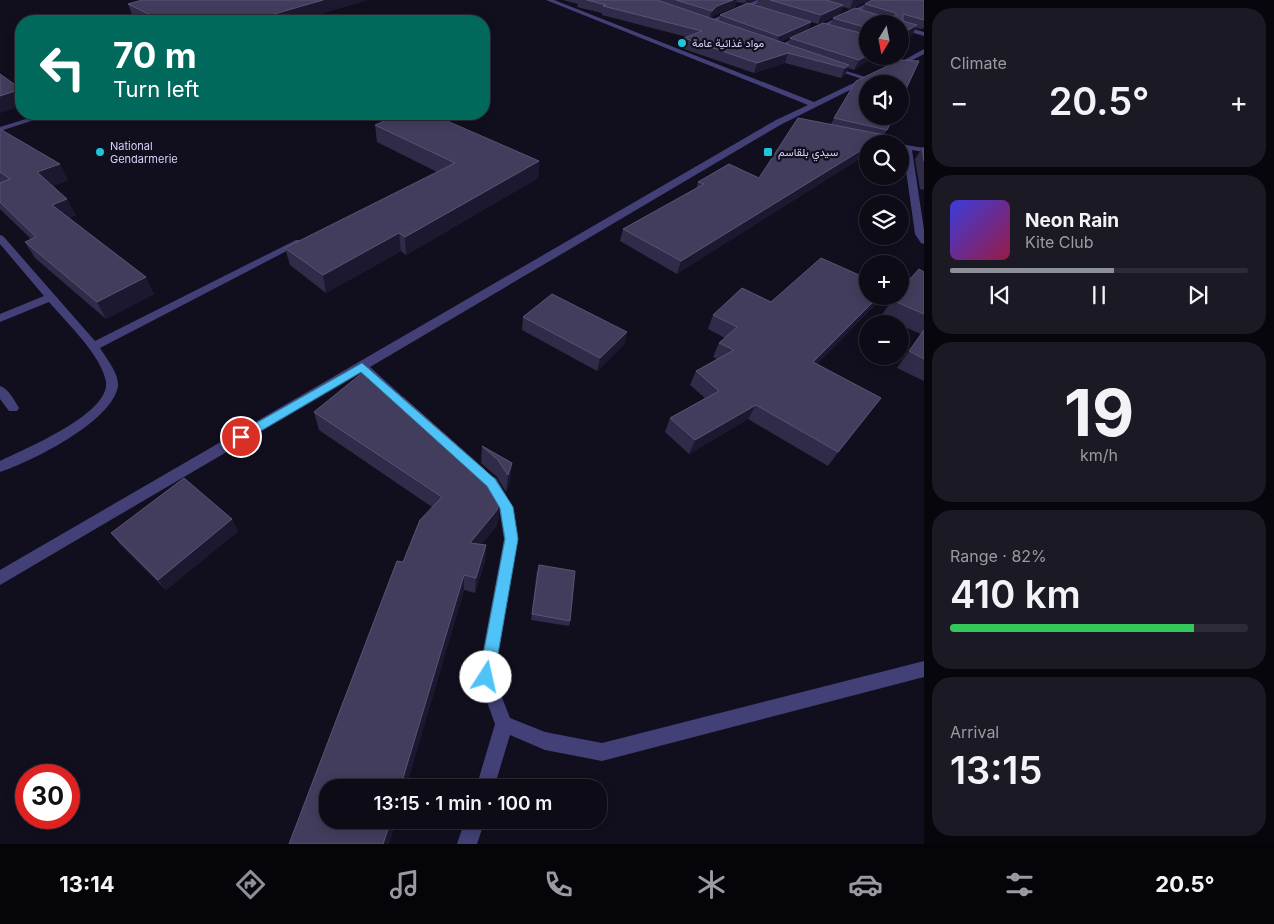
<!DOCTYPE html>
<html lang="en">
<head>
<meta charset="utf-8">
<style>
	body { margin:0; font-family:Inter,Vazirmatn,sans-serif; background:#1b1923; color:#f1f3f6; height:100vh; display:flex; flex-direction:column; font-size:19px; white-space:nowrap }
	* { box-sizing:border-box; margin:0 }
	p { font-size:16px; color:#9a9ba1 }
	.icon { flex:none; width:28px; height:28px; fill:none; stroke:currentColor; stroke-width:2; stroke-linecap:round; stroke-linejoin:round }
	.map { position:relative; flex:1; overflow:hidden }
	.panel { display:flex; flex-direction:column; gap:8px; padding:8px; background:#07060c; width:350px }
	.panel>* { flex:none }
	.guide { position:absolute; left:15px; top:15px; width:475px; height:105px; border-radius:20px; box-shadow:0 2px 12px #0003,0 0 0 1px #2d2b35; background:#00695c; color:#fff; overflow:hidden }
	.needle { width:32px; rotate:190deg }
	.fabs { position:absolute; left:859px; top:15px; display:grid; gap:10px }
	.fabs a { display:grid; place-items:center; width:50px; height:50px; border-radius:50%; background:#0d0b16; box-shadow:0 2px 12px #0003,0 0 0 1px #2d2b35; font-size:25px }
	.speed { position:absolute; left:15px; top:764px; display:flex; gap:10px; font-size:25px; font-weight:700; text-align:center }
	.speed>* { display:grid; place-content:center; width:65px; height:65px; border-radius:50%; background:#0d0b16; box-shadow:0 2px 12px #0003,0 0 0 1px #2d2b35; line-height:1 }
	.speed .limit { border:8px solid #d22; background:#fff; color:#111 }
	.pin { position:absolute; display:grid; place-items:center; width:42px; height:42px; color:#fff; margin:-21px; border:2px solid #fff; border-radius:50%; box-shadow:0 1px 5px #0007 }
	.me { position:absolute; width:55px; margin:-28px; rotate:10deg; stroke-linejoin:round; filter:drop-shadow(0 0 4px #0008) }
	.turn { display:flex; align-items:center; gap:18px; height:105px; padding:0 15px; font-size:22px }
	.turn .icon { width:65px; height:65px; stroke-width:2.5 }
	.turn b { display:block; font-size:35px; line-height:42px }
	.big { font-size:38px; font-weight:600; line-height:1.1 }
	.panel .tile { flex:1; display:flex; flex-direction:column; justify-content:center; gap:8px; min-width:0; padding:0 18px; border-radius:20px; background:#1b1923 }
	.panel .dial { align-items:center; gap:0 }
	.dial b { font-size:65px; line-height:1 }
	.song { display:flex; align-items:center; gap:15px }
	.cover { width:60px; height:60px; border-radius:8px; background:linear-gradient(135deg,hsl(240 70% 55%),hsl(340 70% 35%)) }
	.played { height:5px; border-radius:2px; background:linear-gradient(90deg,#8c9099 55%,#2d2b35 55%) }
	.keys { display:flex; justify-content:space-around; direction:ltr }
	.heat { display:flex; justify-content:space-between; align-items:center; font-size:28px; direction:ltr }
	.charge { height:8px; border-radius:4px; background:linear-gradient(90deg,#34c759 82%,#2d2b35 0) }
	.trip { position:absolute; left:319px; top:779px; width:288px; height:50px; border-radius:20px; background:#0d0b16; box-shadow:0 2px 12px #0003,0 0 0 1px #2d2b35; font-weight:600; line-height:50px; text-align:center }
	.tab-bar { display:flex; height:80px; justify-content:space-around; align-items:center; background:#050409; color:#9a9ba1 }
	.tab-bar .icon { width:35px; height:35px }
	.tab-bar .selected { color:#8c9099 }
	.tab-bar b { font-size:22px; color:#f1f3f6 }
	main { display:flex; flex:1; min-height:0 }
	.map>svg:first-child { display:block }
	.lines { fill:none; stroke-linecap:round; stroke-linejoin:round }
	.minor { fill:#424076; fill-rule:evenodd }
	.wall { fill:#302b49 }
	.shaded-wall { fill:#1c1830 }
	.building { fill:#423d5c; stroke:#595475 }
	.route { fill:#4fc3f7; stroke:#337fa1 }
	.poi-dot { fill:#1ec6d8; stroke:#110f1e; stroke-width:2 }
	.labels { text-anchor:middle; dominant-baseline:central; stroke-width:4.5; stroke-linejoin:round; paint-order:stroke }
	.far-poi-label { font-size:11px; fill:#d6d2f9; stroke:#110f1e; text-anchor:start }
</style>
</head>
<body>
<main>
<div class="map">
<svg width="924" height="844" viewBox="0 0 924 844">
	<rect width="100%" height="100%" fill="#110f1e"/>
	<g class="lines">
		<path class="minor" d="M 546,0 L 554,0 L 814,102 L 862,79 L 830,68 L 830,66 L 872,79 L 782,124 L 370,367 L 400,394 L 402,397 L 400,400 L 392,400 L 361,373 L 0,585 L 0,570 L 776,120 L 808,105 Z
			M 757,0 L 765,0 L 715,22 L 722,28 L 722,30 L 718,30 L 708,24 L 711,20 Z
			M 874,0 L 882,0 L 779,49 L 774,48 Z
			M 900,25 L 924,32 L 924,36 L 900,29 Z
			M 924,49 L 924,54 L 895,69 L 890,68 Z
			M 42,114 L 53,114 L 0,131 L 0,127 Z
			M 862,137 L 889,142 L 893,144 L 865,141 L 862,141 Z
			M 899,144 L 900,144 L 924,148 L 924,152 L 912,150 L 924,230 L 924,244 L 921,243 L 915,234 L 903,149 L 900,148 Z
			M 0,235 L 3,236 L 95,341 L 296,240 L 302,240 L 304,242 L 100,348 C 106,358 119,373 118,386 C 113,421 31,462 0,472 L 0,461 C 24,449 110,414 106,382 C 102,356 66,322 49,302 L 0,322 L 0,314 L 44,296 L 0,244 Z
			M 0,386 C 8,388 15,401 19,408 L 17,411 L 9,411 L 0,399 Z
			M 491,476 L 496,478 L 513,507 L 518,539 L 494,677 L 510,718 L 545,732 L 602,743 L 924,661 L 924,677 L 602,761 L 545,750 L 510,735 L 494,788 L 476,788 L 495,724 L 478,677 L 504,539 L 499,508 L 484,482 L 486,478 Z
			M 465,820 L 485,820 L 477,844 L 457,844 Z"/>
	</g>
	<path class="wall" d="M 367,0 L 296,21 L 142,21 L 133,17 L 128,4 Z
		M 563,0 L 757,0 L 745,3 L 736,2 L 735,7 L 714,15 L 711,18 L 719,21 L 720,15 L 756,6 L 758,0 L 870,0 L 850,9 L 843,7 L 840,14 L 818,24 L 811,22 L 808,29 L 780,42 L 788,45 L 790,38 L 830,25 L 833,18 L 862,10 L 865,4 L 924,0 L 924,28 L 921,29 L 916,28 L 912,35 L 868,24 L 868,56 L 854,70 L 848,68 L 845,75 L 841,78 L 785,63 L 754,73 L 681,48 L 684,38 L 687,37 L 602,15 L 602,13 L 577,7 L 578,4 Z
		M 894,116 L 880,144 L 868,144 L 677,274 L 620,241 L 623,229 L 696,189 L 698,182 L 759,178 L 831,124 L 834,118 Z
		M 375,125 L 539,161 L 538,178 L 406,255 L 401,251 L 326,293 L 290,265 L 285,248 L 437,172 L 377,142 Z
		M 0,129 L 68,180 L 53,186 L 76,215 L 69,218 L 154,294 L 106,319 L 35,258 L 25,242 L 31,239 L 0,209 Z
		M 922,148 L 924,148 L 924,190 L 920,189 L 915,159 Z
		M 924,272 L 924,381 L 897,368 L 921,334 L 900,325 L 900,324 L 898,324 L 881,316 L 892,300 Z
		M 868,296 L 882,296 L 878,302 L 817,364 L 870,412 L 828,466 L 748,419 L 689,454 L 665,432 L 670,418 L 705,398 L 690,385 L 696,371 L 717,359 L 713,357 L 719,343 L 725,338 L 708,329 L 713,315 L 771,302 Z
		M 523,317 L 627,332 L 624,344 L 597,371 L 522,330 Z
		M 314,412 L 499,517 L 496,527 L 481,544 L 486,545 L 485,561 L 475,593 L 464,590 L 389,844 L 289,844 L 403,562 L 432,507 L 319,430 Z
		M 482,446 L 512,463 L 510,480 L 506,492 L 497,477 L 481,463 Z
		M 238,531 L 166,590 L 120,544 L 111,533 Z
		M 537,570 L 570,621 L 569,626 L 531,620 Z"/>
	<path class="shaded-wall" d="M 323,0 L 367,0 L 296,21 L 250,21 Z
		M 733,0 L 737,0 L 735,7 L 714,15 L 709,20 L 712,11 L 717,6 Z
		M 746,0 L 757,0 L 745,3 Z
		M 853,0 L 870,0 L 850,9 Z
		M 843,5 L 840,14 L 818,24 L 821,15 Z
		M 811,22 L 808,29 L 776,44 L 779,36 Z
		M 917,25 L 912,35 L 900,42 L 900,35 Z
		M 788,53 L 785,63 L 754,73 L 757,63 Z
		M 868,55 L 868,56 L 877,56 L 854,70 L 859,60 Z
		M 849,65 L 845,75 L 841,78 L 845,68 Z
		M 21,89 L 21,106 L 0,113 L 0,96 Z
		M 885,135 L 880,144 L 871,144 Z
		M 868,146 L 868,154 L 677,274 L 681,261 Z
		M 539,161 L 538,178 L 406,255 L 405,237 Z
		M 60,164 L 68,180 L 46,189 L 37,172 Z
		M 67,199 L 76,215 L 61,221 L 52,205 Z
		M 399,233 L 401,251 L 326,293 L 323,275 Z
		M 146,277 L 154,294 L 106,319 L 97,302 Z
		M 879,296 L 882,296 L 878,302 L 804,377 L 813,362 Z
		M 627,332 L 624,344 L 597,371 L 600,358 Z
		M 881,398 L 870,412 L 828,466 L 838,452 Z
		M 756,405 L 748,419 L 689,454 L 695,440 Z
		M 512,463 L 510,480 L 506,492 L 508,475 Z
		M 500,501 L 499,517 L 496,527 L 470,558 L 470,543 Z
		M 232,519 L 238,531 L 166,590 L 158,580 Z
		M 486,545 L 485,561 L 475,593 L 476,578 Z
		M 464,575 L 464,590 L 406,788 L 400,788 Z
		M 391,820 L 396,820 L 389,844 L 383,844 Z"/>
	<path class="building" d="M 142,0 L 323,0 L 250,21 L 163,21 L 128,4 Z
		M 587,0 L 657,0 L 849,65 L 845,68 L 788,53 L 757,63 L 684,38 L 702,31 L 603,6 L 606,5 Z
		M 676,0 L 733,0 L 717,6 L 712,11 Z
		M 770,0 L 826,0 L 843,5 L 821,15 Z
		M 872,0 L 924,0 L 924,20 L 903,14 L 903,21 L 917,25 L 900,35 L 900,24 L 868,24 L 868,28 L 833,18 L 855,8 L 885,17 L 896,16 L 896,13 L 865,4 Z
		M 748,3 L 811,22 L 779,36 L 720,15 Z
		M 823,23 L 868,35 L 868,55 L 859,60 L 790,38 Z
		M 900,60 L 919,61 L 900,102 L 900,84 L 868,84 L 868,116 L 894,116 L 887,130 L 834,118 L 856,81 Z
		M 0,74 L 21,89 L 0,96 Z
		M 400,114 L 431,114 L 539,161 L 405,237 L 399,233 L 323,275 L 285,248 L 455,163 L 375,125 Z
		M 798,118 L 885,135 L 871,144 L 868,144 L 868,146 L 681,261 L 623,229 L 704,184 L 698,182 L 729,164 L 759,178 Z
		M 0,129 L 60,164 L 37,172 L 67,199 L 52,205 L 146,277 L 97,302 L 25,242 L 36,237 L 0,202 L 0,183 L 10,179 L 0,172 Z
		M 922,148 L 924,148 L 924,161 Z
		M 821,258 L 868,279 L 868,296 L 879,296 L 813,362 L 881,398 L 838,452 L 756,405 L 695,440 L 670,418 L 719,391 L 696,371 L 734,350 L 719,343 L 737,327 L 713,315 L 742,288 L 771,302 Z
		M 919,269 L 924,272 L 924,314 L 892,300 L 895,296 L 900,296 L 900,290 Z
		M 552,294 L 627,332 L 600,358 L 523,317 Z
		M 924,330 L 924,359 L 909,351 Z
		M 362,373 L 404,398 L 485,470 L 498,492 L 500,501 L 497,510 L 470,543 L 486,545 L 476,578 L 464,575 L 400,788 L 328,788 L 328,820 L 391,820 L 383,844 L 289,844 L 397,561 L 403,562 L 420,520 L 442,497 L 314,412 Z
		M 482,446 L 512,463 L 508,475 L 498,460 Z
		M 184,478 L 232,519 L 158,580 L 111,533 Z
		M 539,565 L 575,571 L 570,621 L 532,614 Z"/>
	<path class="route" d="M 362,363 L 495,479 L 513,507 L 518,539 L 494,677 L 492,682 L 486,685 L 481,682 L 479,677 L 505,539 L 500,508 L 487,486 L 361,372 L 245,440 L 241,442 L 236,437 L 237,434 Z"/>
	<g class="poi-dot">
		<circle cx="682" cy="43" r="5"/>
		<circle cx="100" cy="152" r="5"/>
		<rect x="763" y="147" width="10" height="10" rx="2.5"/>
	</g>
	<g class="labels">
		<g class="far-poi-label">
			<text x="692" y="43">مواد غذائية عامة</text>
			<text x="110" y="146">National<tspan x="110" dy="13">Gendarmerie</tspan></text>
			<text x="778" y="152">سيدي بلقاسم</text>
		</g>
	</g>
</svg>
<div class="fabs">
<a><svg class="needle" viewBox="-14 -14 28 28"><path d="M0-13l5 13h-10z" fill="#e53935"/><path d="M0 13l5-13h-10z" fill="#9a9ba1"/></svg></a>
<a><svg class="icon" aria-label="sound" viewBox="0 0 24 24"><path d="M4 9h4l5-4v14l-5-4H4zM17 9q2 3 0 6"/></svg></a>
<a><svg class="icon" aria-label="search" viewBox="0 0 24 24"><circle cx="10" cy="10" r="6"/><path d="M15 15l6 6"/></svg></a>
<a><svg class="icon" aria-label="layers" viewBox="0 0 24 24"><path d="M12 4l9 5-9 5-9-5zM3 14l9 5 9-5"/></svg></a>
<a>+</a>
<a>−</a>
</div>
<div class="speed"><div class="limit">30</div></div>
<div class="pin" style="left:241px;top:437px;background:#d93025"><svg class="icon" aria-label="arrive" viewBox="0 0 24 24"><path d="M6 21V4h12l-3 4 3 4H6"/></svg></div>
<svg class="me" style="left:486px;top:677px" viewBox="-20 -20 40 40"><circle r="19" fill="#fff"/><path d="M0-13L10 11 0 6-10 11z" fill="#4fc3f7"/></svg>
<div class="trip">13:15 · 1 min · 100 m</div>
<div class="guide">
<div class="turn"><svg class="icon" aria-label="left" viewBox="0 0 24 24"><path d="M17 20v-9H6M10 6l-5 5 5 5"/></svg><div><b>70 m</b>Turn left</div></div>
</div>
</div>
<section class="panel">
<div class="tile"><p>Climate</p>
<div class="heat"><a>−</a><b class="big">20.5°</b><a>+</a></div>
</div>
<div class="tile">
<div class="song"><i class="cover"></i><div><b>Neon Rain</b><p>Kite Club</p></div></div>
<div class="played"></div>
<div class="keys"><svg class="icon" aria-label="previous" viewBox="0 0 24 24"><path d="M18 5L8 12l10 7zM5 5v14"/></svg><svg class="icon" aria-label="pause" viewBox="0 0 24 24"><path d="M8 5v14M16 5v14"/></svg><svg class="icon" aria-label="next" viewBox="0 0 24 24"><path d="M6 5l10 7-10 7zM19 5v14"/></svg></div>
</div>
<div class="tile dial"><b>19</b><p>km/h</p></div>
<div class="tile"><p>Range · 82%</p><b class="big">410 km</b><div class="charge"></div></div>
<div class="tile"><p>Arrival</p><b class="big">13:15</b></div>
</section>
</main>
<nav class="tab-bar">
<b>13:14</b>
<svg class="icon selected" aria-label="directions" viewBox="0 0 24 24"><path d="M12 3l9 9-9 9-9-9zM9 14v-3h6M13 9l2 2-2 2"/></svg>
<svg class="icon" aria-label="music" viewBox="0 0 24 24"><path d="M9 18V5l10-2v13"/><circle cx="6" cy="18" r="3"/><circle cx="16" cy="16" r="3"/></svg>
<svg class="icon" aria-label="phone" viewBox="0 0 24 24"><path d="M5 4h4l2 5-3 2q2 4 5 5l2-3 5 2v4C11 20 4 13 5 4z"/></svg>
<svg class="icon" aria-label="climate" viewBox="0 0 24 24"><path d="M12 3v18M4 7l16 10M4 17L20 7"/></svg>
<svg class="icon" aria-label="car" viewBox="0 0 24 24"><path d="M5 17H2v-5l4-1 3-4h7l3 4 3 1v5h-3M9 17h6M6 11h13"/><circle cx="7" cy="17" r="2"/><circle cx="17" cy="17" r="2"/></svg>
<svg class="icon" aria-label="filters" viewBox="0 0 24 24"><path d="M4 7h16M4 17h16"/><circle cx="9" cy="7" r="2"/><circle cx="15" cy="17" r="2"/></svg>
<b>20.5°</b>
</nav>
</body>
</html>
